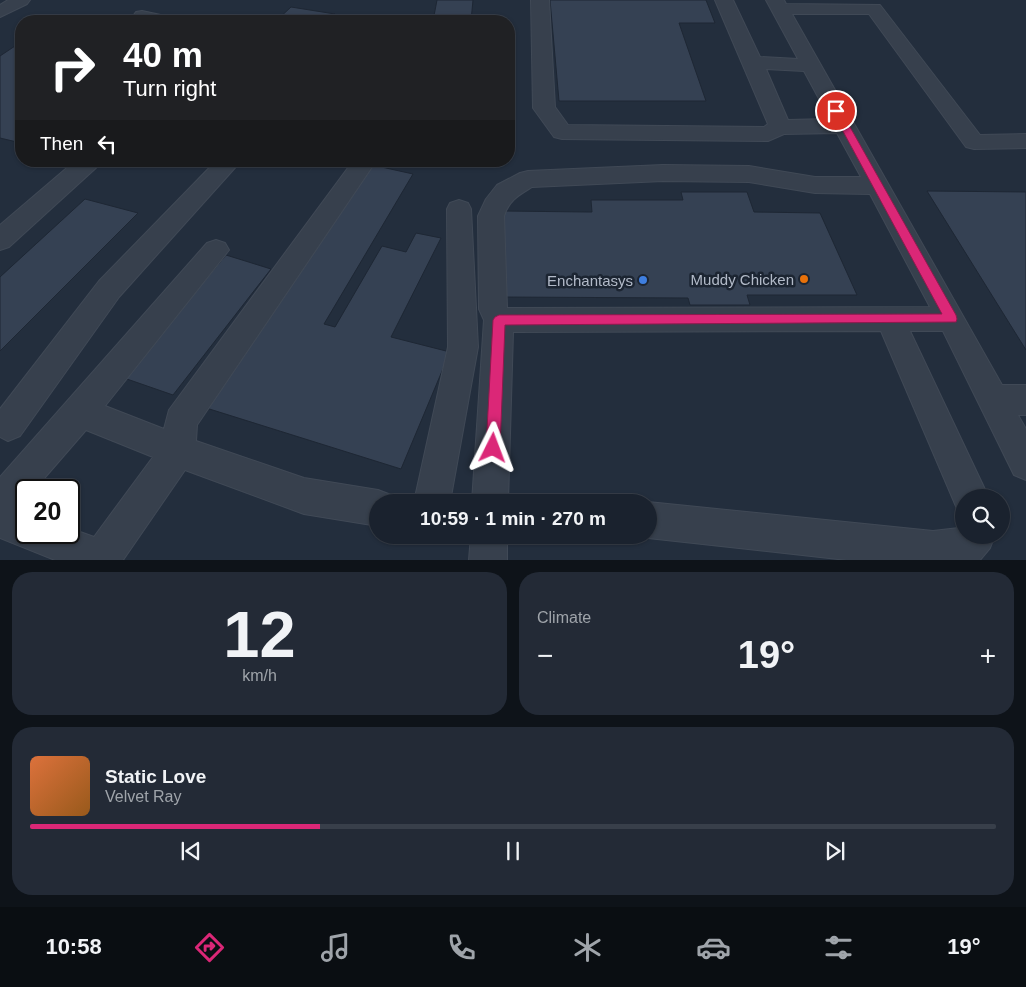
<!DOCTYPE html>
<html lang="en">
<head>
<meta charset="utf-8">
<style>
	body { margin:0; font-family:Arial,sans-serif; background:#232a36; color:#f1f3f6; height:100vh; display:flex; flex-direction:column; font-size:19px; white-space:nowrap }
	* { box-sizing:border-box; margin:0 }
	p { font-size:16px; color:#9fa4aa }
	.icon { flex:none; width:28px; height:28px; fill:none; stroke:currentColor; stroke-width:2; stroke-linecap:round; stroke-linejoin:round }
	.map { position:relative; height:560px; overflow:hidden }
	.panel { display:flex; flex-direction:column; gap:12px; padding:12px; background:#0e1319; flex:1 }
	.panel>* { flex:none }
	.banner { position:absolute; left:15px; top:15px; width:500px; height:152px; border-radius:20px; box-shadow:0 1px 4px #0004,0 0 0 1px #383f4a; background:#202124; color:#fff; overflow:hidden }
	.buttons { position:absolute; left:955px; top:489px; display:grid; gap:10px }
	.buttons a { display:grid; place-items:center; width:55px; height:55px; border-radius:50%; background:#1a222e; box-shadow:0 1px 4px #0004,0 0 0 1px #383f4a; font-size:25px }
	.speed { position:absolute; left:15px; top:479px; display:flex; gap:10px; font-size:25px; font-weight:700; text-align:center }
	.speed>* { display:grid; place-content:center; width:65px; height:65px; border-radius:50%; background:#1a222e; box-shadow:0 1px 4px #0004,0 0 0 1px #383f4a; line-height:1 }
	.speed .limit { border:2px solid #111; border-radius:8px; background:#fff; color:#111 }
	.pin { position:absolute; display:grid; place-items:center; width:42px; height:42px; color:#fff; margin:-21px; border:2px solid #fff; border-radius:50%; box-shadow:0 1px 5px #0007 }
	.me { position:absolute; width:55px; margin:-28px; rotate:3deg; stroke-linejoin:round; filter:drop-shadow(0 0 4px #0008) }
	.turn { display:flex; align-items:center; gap:18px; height:105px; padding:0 25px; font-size:22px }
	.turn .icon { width:65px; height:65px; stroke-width:2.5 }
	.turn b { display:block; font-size:35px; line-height:42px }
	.then { display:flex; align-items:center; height:48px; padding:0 25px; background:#0003; gap:10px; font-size:19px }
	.big { font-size:38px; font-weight:700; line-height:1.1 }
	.panel .widget { flex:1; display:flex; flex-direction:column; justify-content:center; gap:8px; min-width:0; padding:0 18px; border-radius:20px; background:#232a36 }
	.panel .dial { align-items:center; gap:0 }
	.dial b { font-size:65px; line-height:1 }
	.song { display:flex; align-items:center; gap:15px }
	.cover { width:60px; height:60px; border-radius:8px; background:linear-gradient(135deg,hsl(20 70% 55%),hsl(30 70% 35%)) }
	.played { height:5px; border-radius:2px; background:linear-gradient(90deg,#db2777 30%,#383f4a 30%) }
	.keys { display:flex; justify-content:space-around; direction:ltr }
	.heat { display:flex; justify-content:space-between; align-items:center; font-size:28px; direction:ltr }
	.panel .tiles { flex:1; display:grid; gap:12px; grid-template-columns:1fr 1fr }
	.widget:last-child { grid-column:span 2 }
	.trip { position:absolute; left:369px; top:494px; width:288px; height:50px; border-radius:25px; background:#1a222e; box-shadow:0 1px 4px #0004,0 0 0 1px #383f4a; font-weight:700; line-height:50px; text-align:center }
	.tabs { display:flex; height:80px; justify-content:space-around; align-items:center; background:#0a0e12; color:#9fa4aa }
	.tabs .icon { width:35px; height:35px }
	.tabs .selected { color:#db2777 }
	.tabs b { font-size:22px; color:#f1f3f6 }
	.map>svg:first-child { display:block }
	.building { fill:#354153; stroke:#1e2734 }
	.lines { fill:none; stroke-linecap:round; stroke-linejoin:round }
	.minor-casing { stroke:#404956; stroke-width:2 }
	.minor { fill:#37404d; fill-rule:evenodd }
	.route { fill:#db2777; stroke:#8e194d }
	.food-dot { fill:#e8710a; stroke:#1c2532; stroke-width:2 }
	.shop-dot { fill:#3f7fe0; stroke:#1c2532; stroke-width:2 }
	.labels { text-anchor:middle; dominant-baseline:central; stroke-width:5; stroke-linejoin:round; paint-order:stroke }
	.poi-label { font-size:15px; fill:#b2bac8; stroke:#1c2532; text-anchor:end }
</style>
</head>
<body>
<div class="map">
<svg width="1026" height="560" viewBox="0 0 1026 560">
	<rect width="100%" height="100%" fill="#232e3d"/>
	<path class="building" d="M 437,0 L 473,0 L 471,21 L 433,21 Z
		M 550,0 L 706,0 L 715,23 L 679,23 L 706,101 L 559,101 Z
		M 291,7 L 335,14 L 327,21 L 276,21 Z
		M 21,42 L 21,143 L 0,138 L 0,56 Z
		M 368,164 L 413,174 L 324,324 L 335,327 L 382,246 L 406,252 L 416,233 L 441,238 L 391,337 L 450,352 L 401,469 L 203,407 Z
		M 927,191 L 1026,192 L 1026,350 Z
		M 681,192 L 747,192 L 754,212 L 820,213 L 857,295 L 747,295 L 750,305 L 690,305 L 688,298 L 500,297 L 502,211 L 588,212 L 592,212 L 591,200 L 683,200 Z
		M 85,199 L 138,213 L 0,351 L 0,277 Z
		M 226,255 L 271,269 L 173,395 L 124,378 Z"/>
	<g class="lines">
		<g class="minor-casing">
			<path id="minor" d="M 8,0 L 30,0 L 27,4 L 0,17 L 0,5 Z
				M 531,0 L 549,0 L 555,107 L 568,125 L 764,127 L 768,124 L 715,0 L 733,0 L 760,57 L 798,59 L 766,0 L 784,0 L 786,4 L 880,5 L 980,135 L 1026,134 L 1026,148 L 974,149 L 966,147 L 869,14 L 792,14 L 1002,385 L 1026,385 L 1026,415 L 1018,415 L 1026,429 L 1026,480 L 1014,475 L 943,331 L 910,331 L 989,498 L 964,498 L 964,513 L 958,511 L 881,331 L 513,332 L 508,502 L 472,502 L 484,320 L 479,309 L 478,216 L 486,199 L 497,185 L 520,173 L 528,171 L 663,165 L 749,166 L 815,177 L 861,177 L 837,133 L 784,134 L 768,141 L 562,139 L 554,137 L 533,108 ZM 766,69 L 804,71 L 830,119 L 788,120 ZM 663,181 L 749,182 L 815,193 L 870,194 L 930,307 L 507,308 L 504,216 C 509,200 519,195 532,187 Z
				M 142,11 L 170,17 L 173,21 L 136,20 L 133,16 L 136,12 Z
				M 75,161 L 101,161 L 98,166 L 9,247 L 0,250 L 0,225 Z
				M 216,161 L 241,161 L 119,297 L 20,436 L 8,441 L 0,437 L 0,409 L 99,281 Z
				M 353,161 L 376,161 L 197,425 L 196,441 L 304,478 L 378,490 L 391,495 L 394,502 L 378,502 L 378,526 L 304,514 L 185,470 L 123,560 L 55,560 L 0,538 L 0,477 L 207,243 L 216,240 L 225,243 L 229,250 L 105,406 L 164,429 L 169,410 ZM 86,430 L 153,457 L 94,537 L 69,528 L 69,532 L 26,532 L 26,512 L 18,509 L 26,500 L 26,490 L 34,490 Z
				M 459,200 L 468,203 L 471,209 L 478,347 L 450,502 L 414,502 L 448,347 L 447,209 L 450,203 Z
				M 646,502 L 648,502 L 933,531 L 959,528 L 964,522 L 964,535 L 995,535 L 990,548 L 980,560 L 847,560 L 648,538 L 640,535 L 648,535 Z
				M 471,535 L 507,535 L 507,560 L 469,560 Z"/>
		</g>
		<use href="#minor" class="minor"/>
	</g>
	<path class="route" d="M 836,108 L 841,111 L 956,315 L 957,319 L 956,322 L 505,325 L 500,448 L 498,453 L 493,455 L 488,453 L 486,448 L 493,320 L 495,317 L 499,315 L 942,314 L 832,111 Z"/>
	<circle class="food-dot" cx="804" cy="279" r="5"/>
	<circle class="shop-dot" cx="643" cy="280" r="5"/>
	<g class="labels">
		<g class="poi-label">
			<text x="794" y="279">Muddy Chicken</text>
			<text x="633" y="280">Enchantasys</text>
		</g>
	</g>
</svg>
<div class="buttons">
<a><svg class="icon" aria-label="search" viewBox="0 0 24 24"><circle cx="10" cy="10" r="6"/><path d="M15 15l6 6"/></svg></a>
</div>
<div class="speed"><div class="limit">20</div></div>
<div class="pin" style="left:836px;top:111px;background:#d93025"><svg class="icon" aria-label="arrive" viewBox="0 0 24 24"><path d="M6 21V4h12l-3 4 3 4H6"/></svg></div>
<svg class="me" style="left:493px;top:448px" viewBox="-20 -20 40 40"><path d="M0-17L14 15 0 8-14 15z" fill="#db2777" stroke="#fff" stroke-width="4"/></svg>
<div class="trip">10:59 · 1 min · 270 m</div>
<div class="banner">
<div class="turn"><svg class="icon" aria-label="right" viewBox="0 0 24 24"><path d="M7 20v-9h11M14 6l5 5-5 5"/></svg><div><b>40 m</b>Turn right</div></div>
<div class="then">Then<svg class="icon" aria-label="left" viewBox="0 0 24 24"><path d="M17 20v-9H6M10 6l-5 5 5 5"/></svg></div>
</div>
</div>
<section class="panel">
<div class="tiles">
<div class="widget dial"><b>12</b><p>km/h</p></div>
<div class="widget"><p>Climate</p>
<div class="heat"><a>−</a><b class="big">19°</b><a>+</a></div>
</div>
<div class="widget">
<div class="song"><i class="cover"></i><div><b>Static Love</b><p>Velvet Ray</p></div></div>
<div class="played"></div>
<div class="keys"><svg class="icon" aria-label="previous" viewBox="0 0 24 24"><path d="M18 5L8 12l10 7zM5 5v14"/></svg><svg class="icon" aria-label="pause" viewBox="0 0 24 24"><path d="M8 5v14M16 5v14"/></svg><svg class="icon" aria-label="next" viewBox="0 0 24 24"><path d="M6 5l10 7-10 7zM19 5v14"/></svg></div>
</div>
</div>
</section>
<nav class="tabs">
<b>10:58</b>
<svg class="icon selected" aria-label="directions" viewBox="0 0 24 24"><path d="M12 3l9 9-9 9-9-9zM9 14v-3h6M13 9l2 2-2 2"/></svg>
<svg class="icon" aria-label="music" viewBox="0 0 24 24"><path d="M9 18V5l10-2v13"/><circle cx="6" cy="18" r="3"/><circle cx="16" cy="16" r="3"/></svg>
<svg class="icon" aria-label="phone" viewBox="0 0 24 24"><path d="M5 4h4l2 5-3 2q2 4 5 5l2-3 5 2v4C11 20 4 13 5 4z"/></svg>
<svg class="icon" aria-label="climate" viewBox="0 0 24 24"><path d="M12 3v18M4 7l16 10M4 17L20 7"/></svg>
<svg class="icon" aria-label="car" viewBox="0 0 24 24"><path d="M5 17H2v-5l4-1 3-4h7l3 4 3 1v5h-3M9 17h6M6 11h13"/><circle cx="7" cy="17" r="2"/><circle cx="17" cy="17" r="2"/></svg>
<svg class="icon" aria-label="filters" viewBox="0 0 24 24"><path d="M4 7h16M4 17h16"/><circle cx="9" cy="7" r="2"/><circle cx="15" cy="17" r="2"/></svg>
<b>19°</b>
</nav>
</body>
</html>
